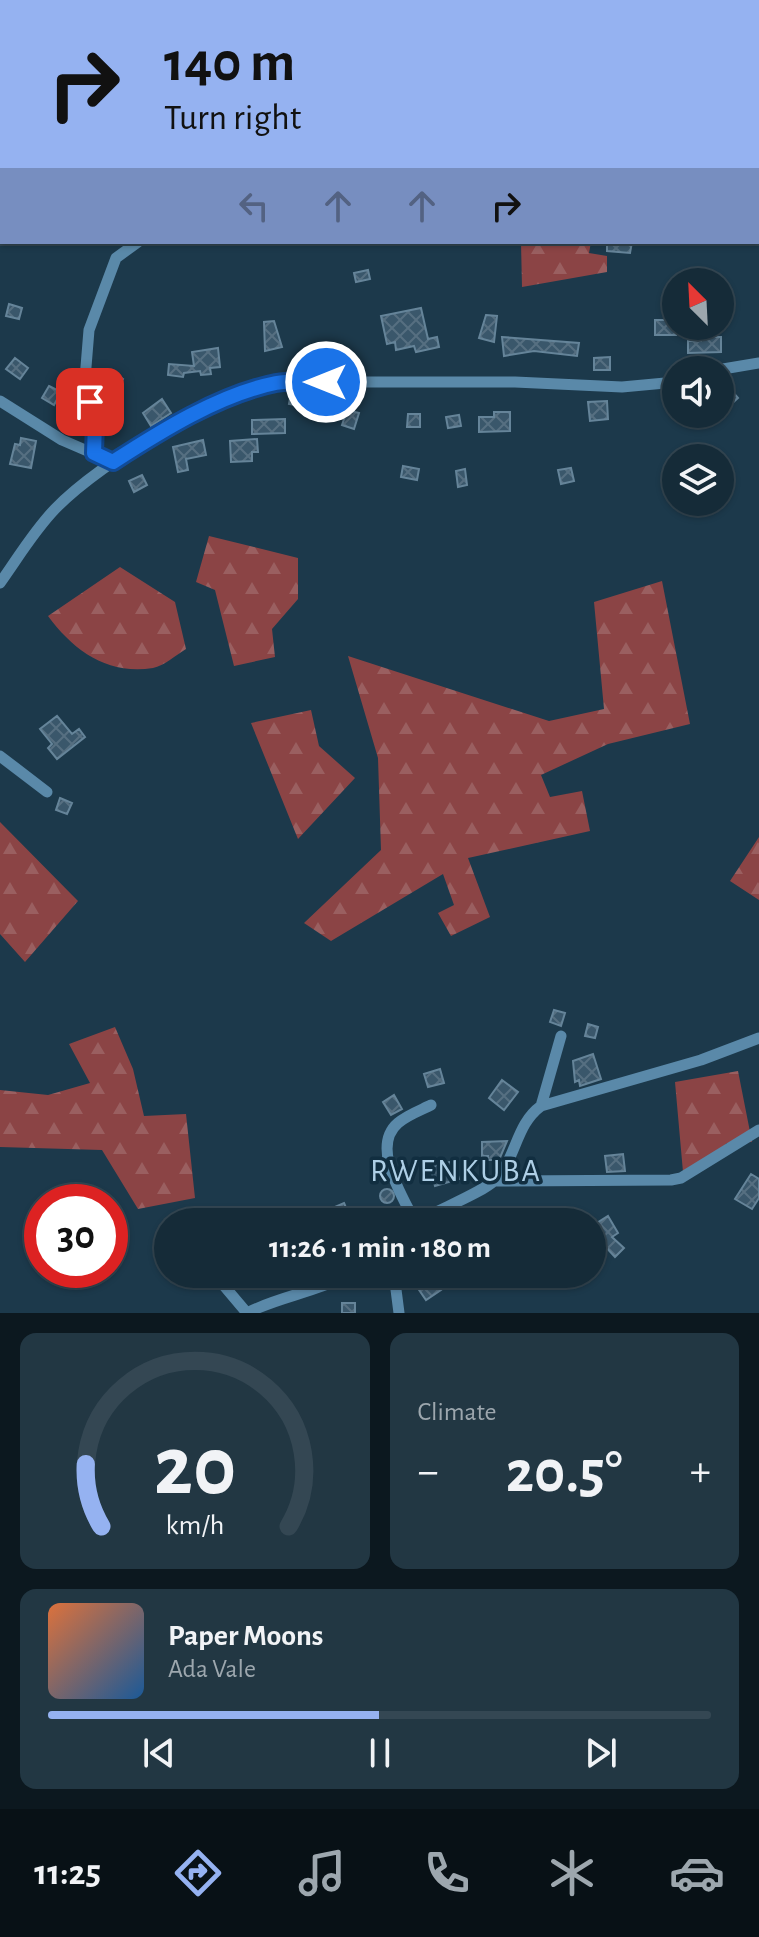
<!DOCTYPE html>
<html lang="en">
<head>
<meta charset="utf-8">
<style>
	body { margin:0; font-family:"Alegreya Sans",sans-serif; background:#223743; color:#f1f3f6; height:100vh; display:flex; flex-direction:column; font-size:30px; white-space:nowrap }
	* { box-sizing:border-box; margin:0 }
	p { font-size:26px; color:#9da7ae }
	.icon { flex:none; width:44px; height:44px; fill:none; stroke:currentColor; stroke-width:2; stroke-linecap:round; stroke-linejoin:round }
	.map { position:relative; height:1313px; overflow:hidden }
	.sheet { display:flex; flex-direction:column; gap:20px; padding:20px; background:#0c181f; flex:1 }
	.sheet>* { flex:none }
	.guide { position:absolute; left:0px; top:0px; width:760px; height:244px; box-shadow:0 2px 6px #0004,0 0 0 2px #344753; background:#95b2f1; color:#111; overflow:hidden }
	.needle { width:52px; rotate:336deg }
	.fabs { position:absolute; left:662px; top:268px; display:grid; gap:16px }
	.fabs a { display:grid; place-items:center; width:72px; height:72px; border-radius:50%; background:#152b38; box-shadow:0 2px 6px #0004,0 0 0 2px #344753; font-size:40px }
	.speed { position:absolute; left:24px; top:1184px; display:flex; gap:16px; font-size:40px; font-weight:700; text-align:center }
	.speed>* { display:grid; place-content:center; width:104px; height:104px; border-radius:50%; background:#152b38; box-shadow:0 2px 6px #0004,0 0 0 2px #344753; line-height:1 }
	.speed .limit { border:12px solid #d22; background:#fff; color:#111 }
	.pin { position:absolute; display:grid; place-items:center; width:68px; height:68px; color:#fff; margin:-34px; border-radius:16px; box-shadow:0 4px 12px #0006 }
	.me { position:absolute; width:88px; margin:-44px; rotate:270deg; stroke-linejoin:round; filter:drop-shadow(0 0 6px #0008) }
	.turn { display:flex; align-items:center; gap:28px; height:168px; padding:0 32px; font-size:36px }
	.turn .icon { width:104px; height:104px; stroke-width:2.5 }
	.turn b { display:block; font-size:56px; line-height:68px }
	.lanes { display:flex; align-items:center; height:76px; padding:0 32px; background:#0003; justify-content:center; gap:40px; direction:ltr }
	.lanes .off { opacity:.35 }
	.big { font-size:60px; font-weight:700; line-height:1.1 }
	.sheet .widget { flex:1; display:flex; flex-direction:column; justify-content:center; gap:12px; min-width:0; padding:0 28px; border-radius:16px; background:#223743 }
	.sheet .dial { align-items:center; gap:0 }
	.dial svg { height:208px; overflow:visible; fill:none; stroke:#344753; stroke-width:7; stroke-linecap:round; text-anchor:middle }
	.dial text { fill:#f1f3f6; stroke:none }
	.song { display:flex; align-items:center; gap:24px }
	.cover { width:96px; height:96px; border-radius:12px; background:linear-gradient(135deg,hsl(20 70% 55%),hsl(210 70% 35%)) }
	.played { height:8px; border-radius:4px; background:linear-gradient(90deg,#95b2f1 50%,#344753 50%) }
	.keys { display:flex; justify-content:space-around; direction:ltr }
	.heat { display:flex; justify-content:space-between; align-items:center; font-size:44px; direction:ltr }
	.sheet .tiles { flex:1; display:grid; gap:20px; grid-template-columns:1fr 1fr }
	.widget:last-child { grid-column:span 2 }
	.trip { position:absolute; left:154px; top:1208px; width:452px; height:80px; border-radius:40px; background:#152b38; box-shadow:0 2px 6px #0004,0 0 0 2px #344753; font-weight:700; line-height:80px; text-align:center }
	.menu { display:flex; height:128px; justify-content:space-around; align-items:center; background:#081116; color:#9da7ae }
	.menu .icon { width:56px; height:56px }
	.menu .current { color:#95b2f1 }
	.menu b { font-size:36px; color:#f1f3f6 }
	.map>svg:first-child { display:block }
	.forest { fill:url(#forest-firs) }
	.building { fill:url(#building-cross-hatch); stroke:#658499; stroke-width:2 }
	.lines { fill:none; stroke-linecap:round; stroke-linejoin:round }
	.minor { stroke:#5a89a9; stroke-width:11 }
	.route-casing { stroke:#114b97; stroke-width:20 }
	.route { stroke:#1a73e8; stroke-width:14 }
	.labels { text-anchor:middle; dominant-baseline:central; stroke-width:7; stroke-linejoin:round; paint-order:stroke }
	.quarter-label { font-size:32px; letter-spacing:2px; fill:#aecfe6; stroke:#112e40 }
</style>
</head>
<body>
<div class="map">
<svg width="759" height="1313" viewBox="0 0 759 1313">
	<defs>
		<pattern id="forest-firs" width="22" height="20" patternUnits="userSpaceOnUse" patternTransform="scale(2)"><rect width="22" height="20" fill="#8b4445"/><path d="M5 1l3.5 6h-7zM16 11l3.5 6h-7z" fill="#9a5f60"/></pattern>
		<pattern id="building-cross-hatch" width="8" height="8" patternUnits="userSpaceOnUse" patternTransform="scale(2)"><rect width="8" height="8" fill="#3a576b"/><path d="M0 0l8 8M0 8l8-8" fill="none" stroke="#566f81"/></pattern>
	</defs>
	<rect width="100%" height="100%" fill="#1c394b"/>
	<path class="forest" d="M 521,242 L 591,242 L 589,253 L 607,256 L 607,272 L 522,287 Z
		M 209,536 L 298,558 L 298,599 L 272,629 L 275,657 L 234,666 L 215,590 L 196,582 Z
		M 120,567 L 175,602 L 186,649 C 176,655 164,666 153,668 C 107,675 74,651 48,616 Z
		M 662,581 L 690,724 L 608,744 L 541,775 L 550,797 L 582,791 L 590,831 L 468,858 L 490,917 L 451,936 L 438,913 L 454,905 L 443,874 L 331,941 L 304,923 L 381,850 L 378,758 L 348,656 L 549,721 L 604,709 L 594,602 Z
		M 311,710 L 319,746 L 355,778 L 298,839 L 251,723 Z
		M 0,822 L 78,901 L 25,962 L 0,934 Z
		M 759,837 L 759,900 L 730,881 Z
		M 115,1027 L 133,1069 L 144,1116 L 186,1114 L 195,1198 L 138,1209 L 102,1150 L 0,1147 L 0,1090 L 48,1095 L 90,1083 L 69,1044 Z
		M 738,1071 L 752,1142 L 727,1143 L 699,1168 L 683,1172 L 675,1082 Z"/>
	<path class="building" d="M 607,242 L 632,242 L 630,253 L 607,251 Z
		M 368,270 L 370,279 L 356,282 L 354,273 Z
		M 9,304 L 22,308 L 19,319 L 6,316 Z
		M 421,308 L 428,339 L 437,337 L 439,347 L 416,352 L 414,346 L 396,350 L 395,342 L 387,344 L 381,316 Z
		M 486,315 L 497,316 L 494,342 L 479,338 Z
		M 655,320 L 676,320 L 676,335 L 655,335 Z
		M 274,321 L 282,347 L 265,351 L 264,322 Z
		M 502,337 L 579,343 L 577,356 L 534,351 L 504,356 Z
		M 701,337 L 721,337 L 721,352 L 688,353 L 688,341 L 701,341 Z
		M 218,348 L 220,367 L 210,368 L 211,374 L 201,375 L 200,371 L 184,373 L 183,377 L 168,375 L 169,364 L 194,366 L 192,352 Z
		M 610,357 L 610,370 L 594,370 L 594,358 Z
		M 15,358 L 28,368 L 20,379 L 6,369 Z
		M 112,371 L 123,379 L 111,398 L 97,389 Z
		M 49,386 L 61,392 L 54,405 L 42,398 Z
		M 731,390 L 738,398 L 728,407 L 720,398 Z
		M 291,393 L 303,395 L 301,406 L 289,404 Z
		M 162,399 L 171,413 L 151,426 L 143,413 Z
		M 607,401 L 608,419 L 590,421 L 588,402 Z
		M 347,410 L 359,413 L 354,429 L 342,425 Z
		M 494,412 L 510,412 L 510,431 L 479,432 L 479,417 L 494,417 Z
		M 408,414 L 420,414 L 420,427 L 407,427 Z
		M 459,415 L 461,426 L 448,428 L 446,417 Z
		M 285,419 L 285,433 L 252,434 L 252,420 Z
		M 21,438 L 36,441 L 31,468 L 10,464 L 15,444 L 20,445 Z
		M 257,439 L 258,452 L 252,452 L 252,461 L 231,462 L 230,441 Z
		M 203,440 L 206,455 L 186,459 L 188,470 L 178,472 L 173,447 Z
		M 403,466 L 419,469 L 417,480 L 401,477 Z
		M 571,468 L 574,481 L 561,484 L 558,470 Z
		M 465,469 L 467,485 L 458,487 L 456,471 Z
		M 142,475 L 147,485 L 134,492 L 129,481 Z
		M 57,716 L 72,734 L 79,729 L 85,737 L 57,759 L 48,748 L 52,744 L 40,729 Z
		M 60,798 L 72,803 L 67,814 L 56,810 Z
		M 554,1010 L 565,1013 L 561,1026 L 550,1022 Z
		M 588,1024 L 598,1027 L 595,1038 L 585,1036 Z
		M 593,1054 L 601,1079 L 580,1086 L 579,1080 L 575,1082 L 573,1061 Z
		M 440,1069 L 444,1083 L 428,1087 L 424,1074 Z
		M 502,1080 L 518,1092 L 504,1110 L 489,1098 Z
		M 394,1095 L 402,1109 L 391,1115 L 383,1102 Z
		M 507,1141 L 499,1160 L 488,1160 L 488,1156 L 482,1156 L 482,1142 Z
		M 623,1154 L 625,1171 L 607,1172 L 605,1156 Z
		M 454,1161 L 459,1179 L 435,1186 L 430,1167 Z
		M 751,1174 L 759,1179 L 759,1198 L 752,1209 L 735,1199 Z
		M380 1196a7 7 0 1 1 14 0a7 7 0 1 1-14 0Z
		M 344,1203 L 352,1222 L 327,1222 L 323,1212 Z
		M 608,1216 L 618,1233 L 612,1237 L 624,1248 L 615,1257 L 592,1232 L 592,1226 Z
		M 430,1274 L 441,1290 L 426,1300 L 415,1284 Z
		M 342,1303 L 355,1303 L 355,1313 L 342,1313 Z"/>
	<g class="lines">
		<path class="minor" d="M 717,370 L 759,363
			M 0,401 L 62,440 L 113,462
			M 94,453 L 95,423 L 85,379 L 89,330 L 116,258 L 138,242
			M 0,583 C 18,558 33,532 55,509 C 101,461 228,384 295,382 L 515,382 L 622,387 L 676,382
			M 0,756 L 47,792
			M 541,1106 L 561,1036
			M 494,1181 L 671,1180 L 681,1178 L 759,1130
			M 415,1222 C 403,1197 370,1147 398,1123 C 407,1115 421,1110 431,1105
			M 417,1222 C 437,1210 482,1193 495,1180 C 517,1158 515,1125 541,1106 L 701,1060 L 759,1038
			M 214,1274 L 247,1313
			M 394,1274 L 399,1313
			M 247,1313 C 280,1296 318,1292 348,1274"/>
	</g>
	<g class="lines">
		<g class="route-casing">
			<path id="route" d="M 90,402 L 95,423 L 94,453 L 113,462 C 161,431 220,394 276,383 C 292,380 310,382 326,382"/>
		</g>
		<use href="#route" class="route"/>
	</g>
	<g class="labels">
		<g class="quarter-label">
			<text x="456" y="1171">RWENKUBA</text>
		</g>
	</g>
</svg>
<div class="fabs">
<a><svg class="needle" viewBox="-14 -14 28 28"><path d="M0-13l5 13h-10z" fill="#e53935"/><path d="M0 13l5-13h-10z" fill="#9da7ae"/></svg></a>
<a><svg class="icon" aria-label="sound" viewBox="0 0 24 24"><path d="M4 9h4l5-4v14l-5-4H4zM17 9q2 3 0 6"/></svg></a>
<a><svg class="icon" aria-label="layers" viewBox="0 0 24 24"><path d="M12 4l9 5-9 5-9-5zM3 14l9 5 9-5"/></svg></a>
</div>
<div class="speed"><div class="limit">30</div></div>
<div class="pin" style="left:90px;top:402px;background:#d93025"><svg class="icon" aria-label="arrive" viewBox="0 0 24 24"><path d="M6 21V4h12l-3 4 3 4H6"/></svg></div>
<svg class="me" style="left:326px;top:382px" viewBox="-20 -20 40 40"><circle r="17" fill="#1a73e8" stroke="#fff" stroke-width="3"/><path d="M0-11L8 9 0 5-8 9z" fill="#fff"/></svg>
<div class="trip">11:26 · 1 min · 180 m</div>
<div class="guide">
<div class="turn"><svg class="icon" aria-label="right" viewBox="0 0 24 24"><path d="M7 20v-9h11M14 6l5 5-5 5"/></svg><div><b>140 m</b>Turn right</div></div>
<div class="lanes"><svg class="icon off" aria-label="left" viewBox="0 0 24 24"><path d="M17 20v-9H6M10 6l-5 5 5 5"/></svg><svg class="icon off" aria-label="ahead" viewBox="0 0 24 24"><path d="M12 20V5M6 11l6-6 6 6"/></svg><svg class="icon off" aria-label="ahead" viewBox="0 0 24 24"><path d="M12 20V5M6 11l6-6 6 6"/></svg><svg class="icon" aria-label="right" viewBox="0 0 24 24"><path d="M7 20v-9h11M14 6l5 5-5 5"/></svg></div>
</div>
</div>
<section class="sheet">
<div class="tiles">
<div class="widget dial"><svg viewBox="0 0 100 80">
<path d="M14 69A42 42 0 1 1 86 69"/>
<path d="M14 69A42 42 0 0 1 8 45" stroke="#95b2f1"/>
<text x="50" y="56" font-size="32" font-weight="700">20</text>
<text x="50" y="72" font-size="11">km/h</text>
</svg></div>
<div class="widget"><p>Climate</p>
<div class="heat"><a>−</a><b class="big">20.5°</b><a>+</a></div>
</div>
<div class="widget">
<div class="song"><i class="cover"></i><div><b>Paper Moons</b><p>Ada Vale</p></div></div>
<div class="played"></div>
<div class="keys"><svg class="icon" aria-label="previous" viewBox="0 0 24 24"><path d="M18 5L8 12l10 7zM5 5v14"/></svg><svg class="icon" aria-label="pause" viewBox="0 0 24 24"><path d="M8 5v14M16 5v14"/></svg><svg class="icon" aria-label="next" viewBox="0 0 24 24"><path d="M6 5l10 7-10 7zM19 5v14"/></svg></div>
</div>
</div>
</section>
<nav class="menu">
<b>11:25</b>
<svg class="icon current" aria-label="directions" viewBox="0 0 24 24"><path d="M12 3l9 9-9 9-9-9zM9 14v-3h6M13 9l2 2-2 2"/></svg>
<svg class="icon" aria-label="music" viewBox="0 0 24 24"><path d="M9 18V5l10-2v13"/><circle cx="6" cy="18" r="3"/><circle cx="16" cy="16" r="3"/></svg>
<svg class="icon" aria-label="phone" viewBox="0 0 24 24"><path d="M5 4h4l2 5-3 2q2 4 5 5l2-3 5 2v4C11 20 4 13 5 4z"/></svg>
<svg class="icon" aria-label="climate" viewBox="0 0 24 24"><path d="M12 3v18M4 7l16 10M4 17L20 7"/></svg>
<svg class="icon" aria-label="car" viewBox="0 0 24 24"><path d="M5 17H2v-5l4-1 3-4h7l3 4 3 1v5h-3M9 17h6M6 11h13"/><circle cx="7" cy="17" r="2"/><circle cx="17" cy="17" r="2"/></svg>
</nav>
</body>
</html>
